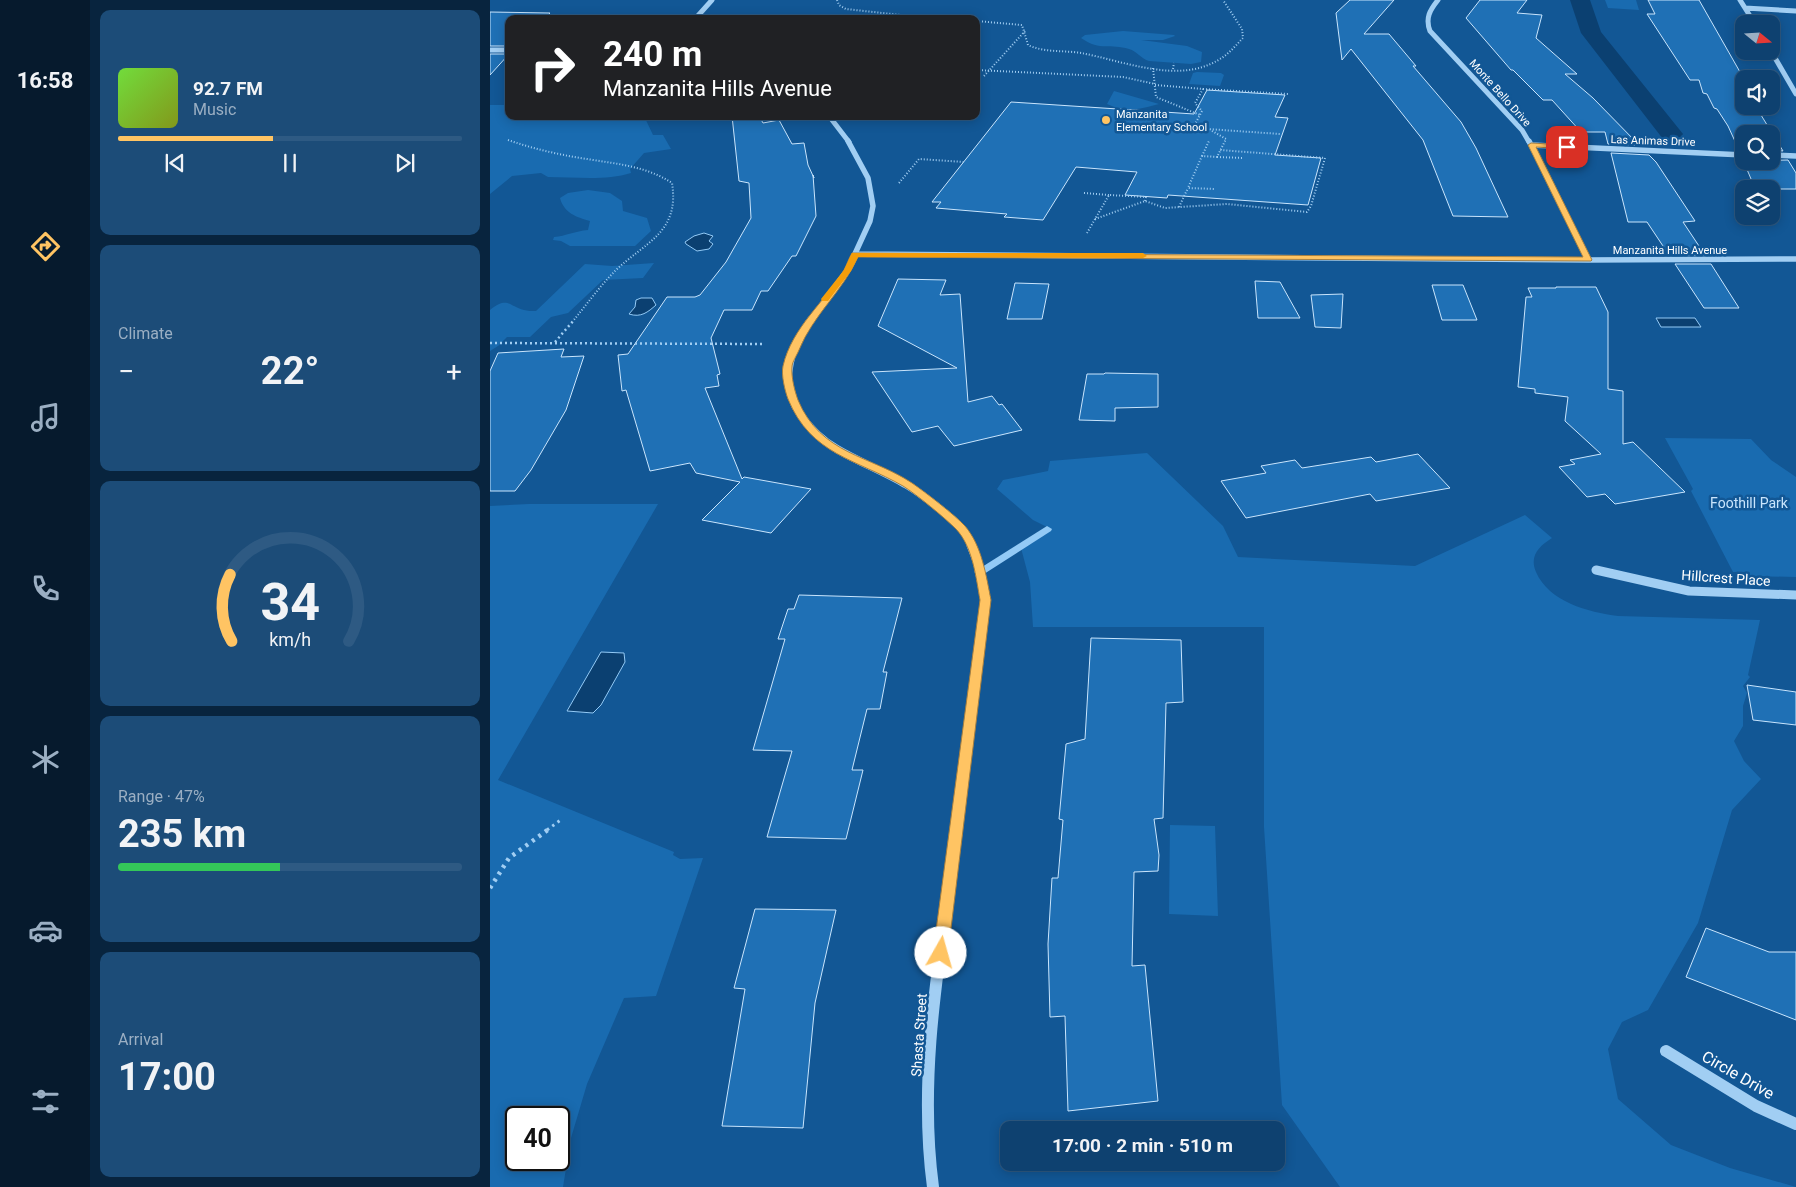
<!DOCTYPE html>
<html lang="en">
<head>
<meta charset="utf-8">
<style>
	body { margin:0; font-family:Roboto,sans-serif; background:#1c4c78; color:#f1f3f6; height:100vh; display:flex; flex-direction:column; font-size:19px; white-space:nowrap }
	* { box-sizing:border-box; margin:0 }
	p { font-size:16px; color:#9bafc3 }
	.icon { flex:none; width:28px; height:28px; fill:none; stroke:currentColor; stroke-width:2; stroke-linecap:round; stroke-linejoin:round }
	.map { position:relative; flex:1; overflow:hidden }
	.sheet { display:flex; flex-direction:column; gap:10px; padding:10px; background:#08243e; width:400px }
	.sheet>* { flex:none }
	.banner { position:absolute; left:15px; top:15px; width:475px; height:105px; border-radius:10px; box-shadow:0 2px 12px #0003,0 0 0 1px #2e5a83; background:#202124; color:#fff; overflow:hidden }
	.needle { width:32px; rotate:108deg }
	.fabs { position:absolute; left:1245px; top:15px; display:grid; gap:10px }
	.fabs a { display:grid; place-items:center; width:45px; height:45px; border-radius:10px; background:#0e4170; box-shadow:0 2px 12px #0003,0 0 0 1px #2e5a83; font-size:25px }
	.speed { position:absolute; left:15px; top:1106px; display:flex; gap:10px; font-size:25px; font-weight:700; text-align:center }
	.speed>* { display:grid; place-content:center; width:65px; height:65px; border-radius:50%; background:#0e4170; box-shadow:0 2px 12px #0003,0 0 0 1px #2e5a83; line-height:1 }
	.speed .limit { border:2px solid #111; border-radius:8px; background:#fff; color:#111 }
	.pin { position:absolute; display:grid; place-items:center; width:42px; height:42px; color:#fff; margin:-21px; border-radius:10px; box-shadow:0 2px 8px #0006 }
	.me { position:absolute; width:55px; margin:-28px; rotate:7deg; stroke-linejoin:round; filter:drop-shadow(0 0 4px #0008) }
	.turn { display:flex; align-items:center; gap:18px; height:105px; padding:0 15px; font-size:22px }
	.turn .icon { width:65px; height:65px; stroke-width:2.5 }
	.turn b { display:block; font-size:35px; line-height:42px }
	.big { font-size:38px; font-weight:700; line-height:1.1 }
	.sheet .card { flex:1; display:flex; flex-direction:column; justify-content:center; gap:8px; min-width:0; padding:0 18px; border-radius:10px; background:#1c4c78 }
	.sheet .dial { align-items:center; gap:0 }
	.dial svg { height:130px; overflow:visible; fill:none; stroke:#2e5a83; stroke-width:7; stroke-linecap:round; text-anchor:middle }
	.dial text { fill:#f1f3f6; stroke:none }
	.song { display:flex; align-items:center; gap:15px }
	.cover { width:60px; height:60px; border-radius:8px; background:linear-gradient(135deg,hsl(100 70% 55%),hsl(70 70% 35%)) }
	.played { height:5px; border-radius:2px; background:linear-gradient(90deg,#ffc463 45%,#2e5a83 45%) }
	.keys { display:flex; justify-content:space-around; direction:ltr }
	.heat { display:flex; justify-content:space-between; align-items:center; font-size:28px; direction:ltr }
	.charge { height:8px; border-radius:4px; background:linear-gradient(90deg,#34c759 47%,#2e5a83 0) }
	.trip { position:absolute; left:510px; top:1121px; width:285px; height:50px; border-radius:10px; background:#0e4170; box-shadow:0 2px 12px #0003,0 0 0 1px #2e5a83; font-weight:700; line-height:50px; text-align:center }
	main { display:flex; flex:1; min-height:0 }
	.tabs { display:flex; flex-direction:column; width:90px; justify-content:space-around; align-items:center; background:#061a2d; color:#9bafc3 }
	.tabs .icon { width:35px; height:35px }
	.tabs .selected { color:#ffc463 }
	.tabs b { font-size:22px; color:#f1f3f6 }
	.map>svg:first-child { display:block }
	.green { fill:#196bb0; fill-rule:evenodd }
	.water { fill:#0b4071; stroke:#93caf6 }
	.lines { fill:none; stroke-linecap:round; stroke-linejoin:round }
	.stream { fill:#93caf6; fill-rule:evenodd }
	.canal { fill:#0b4071; fill-rule:evenodd }
	.building { fill:#1f70b5; stroke:#c9e5fd }
	.path-far3 { stroke:#a1cef3; stroke-width:2; stroke-dasharray:1 2; stroke-linecap:butt }
	.path-far2 { stroke:#a1cef3; stroke-width:2.5; stroke-dasharray:2 3; stroke-linecap:butt }
	.path-far1 { stroke:#a1cef3; stroke-width:3; stroke-dasharray:2.5 4; stroke-linecap:butt }
	.path { stroke:#a1cef3; stroke-width:4.5; stroke-dasharray:3 5; stroke-linecap:butt }
	.minor-far4 { stroke:#a1cef3; stroke-width:5 }
	.minor-far3 { stroke:#a1cef3; stroke-width:5.5 }
	.minor-far2 { stroke:#a1cef3; stroke-width:8 }
	.minor-far1 { stroke:#a1cef3; stroke-width:9 }
	.minor { stroke:#a1cef3; stroke-width:12 }
	.route { fill:#ffc463; stroke:#a67f40 }
	.slow { fill:#f59e0b }
	.poi-dot { fill:#ffc463; stroke:#125795; stroke-width:2 }
	.labels { text-anchor:middle; dominant-baseline:central; stroke-width:5; stroke-linejoin:round; paint-order:stroke }
	.far-street-label { font-size:11px; fill:#fff; stroke:#125795 }
	.far-poi-label { font-size:11px; fill:#fff; stroke:#125795; text-anchor:start }
	.park-label { font-size:14px; fill:#c9e5fd; stroke:#125795 }
	.street-label { font-size:14px; fill:#fff; stroke:#125795 }
	.near-street-label { font-size:16px; fill:#fff; stroke:#125795 }
</style>
</head>
<body>
<main>
<nav class="tabs">
<b>16:58</b>
<svg class="icon selected" aria-label="directions" viewBox="0 0 24 24"><path d="M12 3l9 9-9 9-9-9zM9 14v-3h6M13 9l2 2-2 2"/></svg>
<svg class="icon" aria-label="music" viewBox="0 0 24 24"><path d="M9 18V5l10-2v13"/><circle cx="6" cy="18" r="3"/><circle cx="16" cy="16" r="3"/></svg>
<svg class="icon" aria-label="phone" viewBox="0 0 24 24"><path d="M5 4h4l2 5-3 2q2 4 5 5l2-3 5 2v4C11 20 4 13 5 4z"/></svg>
<svg class="icon" aria-label="climate" viewBox="0 0 24 24"><path d="M12 3v18M4 7l16 10M4 17L20 7"/></svg>
<svg class="icon" aria-label="car" viewBox="0 0 24 24"><path d="M5 17H2v-5l4-1 3-4h7l3 4 3 1v5h-3M9 17h6M6 11h13"/><circle cx="7" cy="17" r="2"/><circle cx="17" cy="17" r="2"/></svg>
<svg class="icon" aria-label="filters" viewBox="0 0 24 24"><path d="M4 7h16M4 17h16"/><circle cx="9" cy="7" r="2"/><circle cx="15" cy="17" r="2"/></svg>
</nav>
<section class="sheet">
<div class="card">
<div class="song"><i class="cover"></i><div><b>92.7 FM</b><p>Music</p></div></div>
<div class="played"></div>
<div class="keys"><svg class="icon" aria-label="previous" viewBox="0 0 24 24"><path d="M18 5L8 12l10 7zM5 5v14"/></svg><svg class="icon" aria-label="pause" viewBox="0 0 24 24"><path d="M8 5v14M16 5v14"/></svg><svg class="icon" aria-label="next" viewBox="0 0 24 24"><path d="M6 5l10 7-10 7zM19 5v14"/></svg></div>
</div>
<div class="card"><p>Climate</p>
<div class="heat"><a>−</a><b class="big">22°</b><a>+</a></div>
</div>
<div class="card dial"><svg viewBox="0 0 100 80">
<path d="M14 69A42 42 0 1 1 86 69"/>
<path d="M14 69A42 42 0 0 1 13 28" stroke="#ffc463"/>
<text x="50" y="56" font-size="32" font-weight="700">34</text>
<text x="50" y="72" font-size="11">km/h</text>
</svg></div>
<div class="card"><p>Range · 47%</p><b class="big">235 km</b><div class="charge"></div></div>
<div class="card"><p>Arrival</p><b class="big">17:00</b></div>
</section>
<div class="map">
<svg width="1306" height="1187" viewBox="0 0 1306 1187">
	<rect width="100%" height="100%" fill="#125795"/>
	<path class="green" d="M 1115,0 L 1146,0 L 1149,10 L 1118,8 Z
		M 633,31 L 684,35 L 685,36 L 673,40 L 651,40 L 697,46 L 712,52 L 711,62 L 701,64 L 659,61 C 651,59 647,51 639,49 C 620,43 611,52 591,38 L 595,35 Z
		M 707,72 L 731,73 L 734,75 L 730,86 L 699,84 L 703,73 Z
		M 624,91 L 669,104 C 650,109 636,113 617,104 Z
		M 0,105 L 19,105 L 19,116 L 154,116 L 163,135 L 173,135 L 181,149 L 154,153 L 140,169 L 141,173 C 116,181 85,177 58,177 L 51,173 L 22,176 L 0,194 Z
		M 98,190 L 120,193 L 132,201 L 133,211 L 157,218 L 161,231 L 145,246 L 80,246 L 71,241 L 63,240 L 64,237 C 76,236 85,231 98,230 L 100,221 C 86,217 74,213 70,198 L 78,193 Z
		M 164,263 L 153,278 L 113,280 L 78,313 L 61,317 L 40,337 L 17,337 L 8,346 L 0,351 L 0,310 C 18,296 18,306 34,310 C 37,311 42,311 46,311 L 95,264 L 122,266 Z
		M 1175,438 L 1261,439 L 1281,460 L 1306,477 L 1306,577 L 1259,576 L 1257,572 L 1243,572 L 1201,491 L 1203,489 Z
		M 657,453 L 733,526 L 748,557 L 925,566 L 1035,515 L 1062,538 C 1049,546 1039,556 1046,572 C 1059,602 1098,612 1128,616 L 1270,620 L 1258,675 L 1260,677 L 1253,686 L 1257,693 L 1253,706 L 1253,726 L 1244,741 L 1254,761 L 1271,779 L 1242,810 L 1208,923 L 1158,1010 L 1132,1022 L 1118,1049 L 1128,1099 L 1181,1145 L 1240,1168 L 1306,1187 L 850,1187 L 792,1105 L 774,827 L 774,627 L 543,627 L 540,582 L 531,548 L 561,529 L 543,520 L 507,489 L 513,480 L 558,471 L 560,461 Z
		M 39,504 L 168,504 L 8,780 L 184,852 L 183,855 L 190,859 L 213,858 L 166,996 L 134,998 L 97,1084 L 81,1138 L 73,1187 L 0,1187 L 0,506 ZM 26,1118 L 69,1118 L 69,1160 L 26,1160 Z
		M 680,825 L 725,826 L 728,916 L 679,914 Z"/>
	<path class="water" d="M 214,233 L 223,236 L 219,241 L 223,244 L 219,249 L 207,251 L 196,244 L 195,242 L 204,236 Z
		M 151,298 L 162,298 L 166,305 C 158,312 151,318 139,314 L 145,307 L 146,300 Z
		M 1166,318 L 1205,318 L 1211,327 L 1171,327 Z
		M 111,652 L 134,653 L 135,662 L 111,705 L 103,713 L 77,711 Z"/>
	<g class="lines">
		<path class="stream" d="M 557,526 L 562,529 L 561,531 L 494,574 L 490,575 L 484,572 Z"/>
		<path class="canal" d="M 1080,0 L 1100,0 L 1111,32 L 1189,129 L 1193,134 L 1189,139 L 1181,141 L 1173,139 L 1091,33 Z"/>
	</g>
	<path class="building" d="M 860,0 L 904,0 L 874,34 L 899,34 L 926,66 L 923,66 L 971,122 L 986,148 L 1018,217 L 963,216 L 933,140 L 861,49 L 852,60 L 846,13 Z
		M 990,0 L 1037,0 L 1027,13 L 1052,15 L 1046,38 L 1087,74 L 1075,74 L 1103,98 L 1149,145 L 1118,144 L 1115,132 L 1091,132 L 1062,100 L 1053,100 L 1023,70 L 1021,70 L 976,18 Z
		M 1158,0 L 1209,0 L 1254,79 L 1254,106 L 1264,106 L 1268,114 L 1271,115 L 1293,151 L 1281,150 L 1281,134 L 1254,134 L 1254,150 L 1249,150 L 1238,126 L 1227,109 L 1224,108 L 1217,94 L 1213,93 L 1209,80 L 1200,80 L 1157,14 L 1165,14 Z
		M 0,12 L 60,13 L 54,19 L 19,19 L 19,46 L 0,46 Z
		M 0,54 L 19,54 L 0,75 Z
		M 717,90 L 795,95 L 785,117 L 798,118 L 785,155 L 831,158 L 818,205 L 678,195 L 677,198 L 635,195 L 647,172 L 586,167 L 553,220 L 514,217 L 517,214 L 446,208 L 451,202 L 442,202 L 521,102 L 704,114 Z
		M 242,116 L 269,116 L 273,123 L 289,120 L 302,144 L 314,143 L 318,165 L 324,178 L 323,175 L 326,216 L 306,256 L 302,256 L 278,291 L 271,291 L 262,310 L 234,310 L 221,338 L 230,374 L 227,375 L 229,386 L 215,388 L 252,479 L 254,477 L 321,489 L 281,533 L 212,520 L 250,482 L 206,473 L 200,463 L 160,471 L 136,390 L 132,391 L 128,355 L 138,354 L 177,297 L 205,297 L 210,295 L 236,262 L 261,218 L 259,183 L 249,181 Z
		M 1121,153 L 1159,155 L 1166,162 L 1205,221 L 1193,222 L 1215,255 L 1179,255 L 1157,222 L 1138,222 Z
		M 1253,160 L 1254,161 L 1298,160 L 1306,173 L 1306,189 L 1268,189 L 1264,186 Z
		M 1185,264 L 1221,264 L 1249,308 L 1214,308 Z
		M 408,279 L 456,280 L 450,295 L 470,294 L 478,402 L 502,396 L 509,405 L 512,404 L 532,430 L 464,446 L 448,426 L 422,432 L 382,372 L 467,368 L 388,326 Z
		M 765,281 L 790,282 L 810,318 L 768,318 Z
		M 525,283 L 559,284 L 552,319 L 517,319 Z
		M 942,285 L 973,285 L 987,320 L 952,320 Z
		M 1066,287 L 1106,287 L 1118,312 L 1118,389 L 1133,391 L 1133,444 L 1143,442 L 1195,492 L 1125,504 L 1115,494 L 1097,497 L 1069,467 L 1085,464 L 1080,460 L 1111,454 L 1075,421 L 1078,397 L 1045,393 L 1045,389 L 1028,387 L 1036,297 L 1042,297 L 1038,288 L 1066,288 Z
		M 853,294 L 851,328 L 825,327 L 821,295 Z
		M 74,349 L 71,357 L 94,356 L 76,410 L 41,470 L 25,491 L 0,491 L 0,371 L 8,353 Z
		M 615,373 L 668,374 L 668,407 L 625,408 L 625,421 L 589,420 L 597,374 L 614,374 Z
		M 928,454 L 960,488 L 886,501 L 880,494 L 756,518 L 731,481 L 776,473 L 771,466 L 805,460 L 812,468 L 881,457 L 886,462 Z
		M 309,595 L 412,598 L 393,672 L 397,672 L 390,709 L 377,709 L 362,770 L 373,770 L 356,839 L 277,837 L 302,751 L 263,750 L 295,639 L 288,639 L 298,609 L 304,609 Z
		M 601,638 L 691,640 L 693,702 L 676,703 L 673,818 L 664,819 L 669,855 L 668,871 L 644,872 L 642,966 L 655,965 L 668,1101 L 578,1111 L 575,1016 L 560,1017 L 558,944 L 562,878 L 568,878 L 573,820 L 569,819 L 576,744 L 595,739 Z
		M 1257,685 L 1306,692 L 1306,725 L 1263,720 Z
		M 265,909 L 346,910 L 325,1003 L 313,1128 L 232,1126 L 255,989 L 244,988 Z
		M 1216,928 L 1279,952 L 1306,952 L 1306,1020 L 1196,977 Z"/>
	<g class="lines">
		<path class="path-far3" d="M 347,0 L 349,5 L 356,9 L 447,19
			M 486,21 L 532,25 L 538,45 C 555,53 573,50 591,53 C 634,61 689,85 730,59 C 739,54 746,45 753,38 L 752,29 L 733,0
			M 663,68 L 666,97 L 710,115
			M 683,69 L 684,63
			M 486,70 L 633,77 L 665,84
			M 494,76 L 535,31
			M 665,85 L 713,89 L 705,103 L 712,111 L 703,128 L 790,134
			M 713,89 L 798,94
			M 722,131 L 736,139 L 727,157 L 712,156 L 698,188 L 725,189
			M 18,140 C 44,149 70,155 97,159 C 127,164 156,166 182,183 C 190,233 155,242 125,271 C 110,286 97,304 83,321
			M 712,156 L 719,141
			M 727,157 L 753,158
			M 409,183 L 429,159 L 474,162
			M 594,193 L 619,195
			M 689,207 L 698,188
			M 605,219 L 655,201 L 675,208 L 737,204 L 817,212 L 821,206 L 835,158 L 730,150
			M 597,233 L 619,195 L 656,197 L 655,201"/>
		<path class="path-far2" d="M 65,342 L 84,320
			M 0,343 L 275,344"/>
		<path class="path-far1" d="M 57,830 L 72,819"/>
		<path class="path" d="M 0,888 L 19,858 L 59,829"/>
		<path class="minor-far4" d="M 948,0 C 940,10 935,18 940,31 L 1032,130 L 1039,142
			M 1250,0 L 1265,24
			M 1255,8 L 1306,11
			M 205,19 L 222,0
			M 0,50 L 19,50
			M 1281,51 L 1306,94
			M 339,116 L 359,142"/>
		<path class="minor-far3" d="M 1039,141 L 1098,260
			M 1041,145 L 1254,155
			M 1281,155 L 1306,156
			M 365,254 L 1098,260 L 1306,259
			M 320,321 L 358,269 L 380,221 L 383,206 L 378,178 L 358,141"/>
		<path class="minor-far2" d="M 321,320 C 311,334 301,350 299,368 C 293,401 320,433 347,449 C 369,462 393,471 415,484 C 427,490 465,520 472,529 C 476,534 479,540 482,546"/>
		<path class="minor-far1" d="M 1106,570 L 1199,591 L 1306,595
			M 466,830 L 495,600 L 488,563 L 481,545"/>
		<path class="minor" d="M 1176,1051 L 1266,1106 L 1306,1124
			M 443,1187 C 427,1068 452,946 467,829"/>
	</g>
	<path class="route" d="M 1041,143 L 1077,145 L 1080,147 L 1077,149 L 1046,147 L 1102,260 L 1101,261 L 368,257 C 353,291 323,315 309,350 C 307,355 302,362 302,367 C 301,377 305,392 308,400 C 331,455 380,455 422,483 C 435,492 465,515 475,526 C 492,546 496,575 501,600 L 458,953 L 456,957 L 451,959 L 445,957 L 443,953 L 490,600 C 486,578 483,547 466,529 C 455,518 426,494 413,486 C 366,459 321,455 298,399 C 295,391 291,375 293,366 C 302,327 335,302 354,270 C 357,264 359,258 362,253 L 1093,257 L 1038,145 Z"/>
	<path class="slow" d="M 362,253 L 653,253 L 657,256 L 653,258 L 368,257 L 361,271 L 338,301 L 332,301 L 331,299 L 354,270 Z"/>
	<circle class="poi-dot" cx="616" cy="120" r="5"/>
	<g class="labels">
		<g class="far-street-label">
			<text transform="translate(1010 93) rotate(48)">Monte Bello Drive</text>
			<text transform="translate(1163 141) rotate(2)">Las Animas Drive</text>
			<text x="1180" y="250">Manzanita Hills Avenue</text>
		</g>
		<g class="far-poi-label">
			<text x="626" y="114">Manzanita<tspan x="626" dy="13">Elementary School</tspan></text>
		</g>
		<g class="park-label">
			<text x="1259" y="503">Foothill Park</text>
		</g>
		<g class="street-label">
			<text transform="translate(1236 578) rotate(4)">Hillcrest Place</text>
			<text transform="translate(429 1035) rotate(-86)">Shasta Street</text>
		</g>
		<g class="near-street-label">
			<text transform="translate(1248 1075) rotate(30)">Circle Drive</text>
		</g>
	</g>
</svg>
<div class="fabs">
<a><svg class="needle" viewBox="-14 -14 28 28"><path d="M0-13l5 13h-10z" fill="#e53935"/><path d="M0 13l5-13h-10z" fill="#9bafc3"/></svg></a>
<a><svg class="icon" aria-label="sound" viewBox="0 0 24 24"><path d="M4 9h4l5-4v14l-5-4H4zM17 9q2 3 0 6"/></svg></a>
<a><svg class="icon" aria-label="search" viewBox="0 0 24 24"><circle cx="10" cy="10" r="6"/><path d="M15 15l6 6"/></svg></a>
<a><svg class="icon" aria-label="layers" viewBox="0 0 24 24"><path d="M12 4l9 5-9 5-9-5zM3 14l9 5 9-5"/></svg></a>
</div>
<div class="speed"><div class="limit">40</div></div>
<div class="pin" style="left:1077px;top:147px;background:#d93025"><svg class="icon" aria-label="arrive" viewBox="0 0 24 24"><path d="M6 21V4h12l-3 4 3 4H6"/></svg></div>
<svg class="me" style="left:451px;top:953px" viewBox="-20 -20 40 40"><circle r="19" fill="#fff"/><path d="M0-13L10 11 0 6-10 11z" fill="#ffc463"/></svg>
<div class="trip">17:00 · 2 min · 510 m</div>
<div class="banner">
<div class="turn"><svg class="icon" aria-label="right" viewBox="0 0 24 24"><path d="M7 20v-9h11M14 6l5 5-5 5"/></svg><div><b>240 m</b>Manzanita Hills Avenue</div></div>
</div>
</div>
</main>
</body>
</html>
